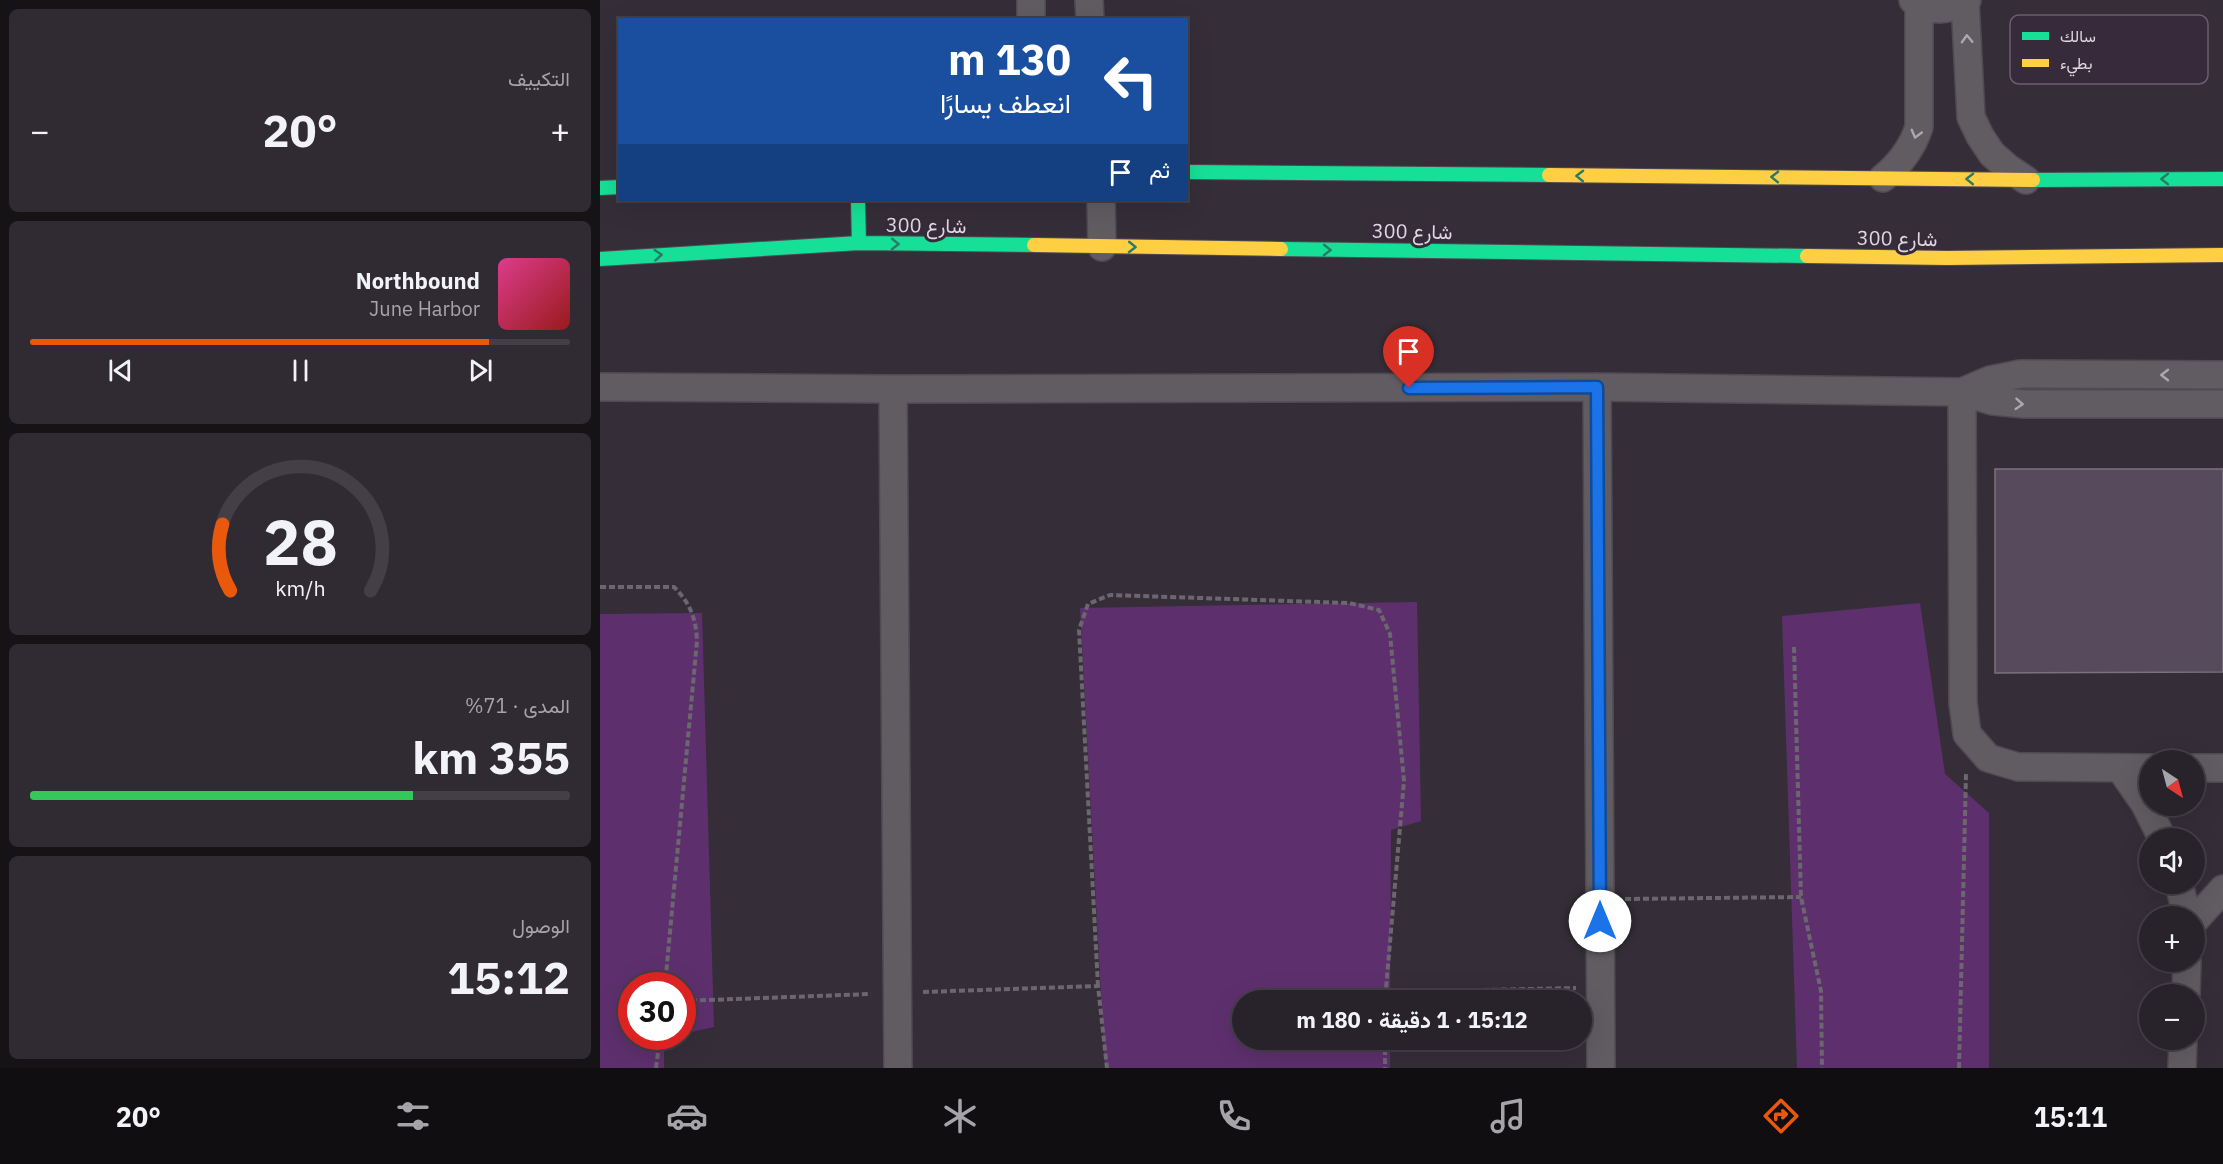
<!DOCTYPE html>
<html lang="ar">
<head>
<meta charset="utf-8">
<style>
	body { margin:0; font-family:"IBM Plex Sans",Vazirmatn,sans-serif; background:#302a32; color:#f1f3f6; direction:rtl; height:100vh; display:flex; flex-direction:column; font-size:22px; white-space:nowrap }
	* { box-sizing:border-box; margin:0 }
	p { font-size:20px; color:#a5a4a8 }
	.icon { flex:none; width:33px; height:33px; fill:none; stroke:currentColor; stroke-width:2; stroke-linecap:round; stroke-linejoin:round }
	.map { position:relative; flex:1; overflow:hidden; direction:ltr }
	.sheet { display:flex; flex-direction:column; gap:9px; padding:9px; background:#161317; width:600px }
	.sheet>* { flex:none }
	.banner { position:absolute; left:18px; top:18px; width:570px; height:183px; border-radius:0px; box-shadow:0 6px 24px #0002,0 0 0 2px #443f47; direction:rtl; background:#1a4fa0; color:#fff; overflow:hidden }
	.needle { width:39px; rotate:144deg }
	.fabs { position:absolute; left:1539px; top:750px; display:grid; gap:12px }
	.fabs a { display:grid; place-items:center; width:66px; height:66px; border-radius:50%; background:#28222a; box-shadow:0 6px 24px #0002,0 0 0 2px #443f47; font-size:30px }
	.speed { position:absolute; left:18px; top:972px; display:flex; gap:12px; font-size:30px; font-weight:700; text-align:center }
	.speed>* { display:grid; place-content:center; width:78px; height:78px; border-radius:50%; background:#28222a; box-shadow:0 6px 24px #0002,0 0 0 2px #443f47; line-height:1 }
	.speed .limit { border:9px solid #d22; background:#fff; color:#111 }
	.pin { position:absolute; display:grid; place-items:center; width:51px; height:51px; color:#fff; margin:-62px -26px; border-radius:50% 50% 50% 0; rotate:-45deg; box-shadow:0 0 6px #0007 }
	.pin .icon { rotate:45deg }
	.me { position:absolute; width:66px; margin:-33px; rotate:0deg; stroke-linejoin:round; filter:drop-shadow(0 0 4px #0008) }
	.turn { display:flex; align-items:center; gap:21px; height:126px; padding:0 18px; font-size:27px }
	.turn .icon { width:78px; height:78px; stroke-width:2.5 }
	.turn b { display:block; font-size:42px; line-height:51px }
	.then { display:flex; align-items:center; height:57px; padding:0 18px; background:#0003; gap:12px; font-size:22px }
	.big { font-size:45px; font-weight:700; line-height:1.1 }
	.sheet .tile { flex:1; display:flex; flex-direction:column; justify-content:center; gap:9px; min-width:0; padding:0 21px; border-radius:9px; background:#302a32 }
	.sheet .dial { align-items:center; gap:0 }
	.dial svg { height:156px; overflow:visible; fill:none; stroke:#443f47; stroke-width:7; stroke-linecap:round; text-anchor:middle }
	.dial text { fill:#f1f3f6; stroke:none }
	.song { display:flex; align-items:center; gap:18px }
	.cover { width:72px; height:72px; border-radius:9px; background:linear-gradient(135deg,hsl(330 70% 55%),hsl(0 70% 35%)) }
	.played { height:6px; border-radius:3px; background:linear-gradient(90deg,#ea580c 85%,#443f47 85%) }
	.keys { display:flex; justify-content:space-around; direction:ltr }
	.heat { display:flex; justify-content:space-between; align-items:center; font-size:33px; direction:ltr }
	.charge { height:9px; border-radius:4px; background:linear-gradient(90deg,#34c759 71%,#443f47 0) }
	.trip { position:absolute; left:632px; top:990px; width:360px; height:60px; border-radius:30px; background:#28222a; box-shadow:0 6px 24px #0002,0 0 0 2px #443f47; font-weight:700; line-height:60px; text-align:center; direction:rtl }
	.dock { display:flex; height:96px; justify-content:space-around; align-items:center; background:#100e11; color:#a5a4a8 }
	.dock .icon { width:42px; height:42px }
	.dock .current { color:#ea580c }
	.dock b { font-size:27px; color:#f1f3f6 }
	main { display:flex; flex:1; min-height:0 }
	.map>svg:first-child { display:block }
	.green { fill:#5d306d }
	.building { fill:#574a5c; stroke:#79737c; stroke-width:1.5 }
	.lines { fill:none; stroke-linecap:round; stroke-linejoin:round }
	.street-casing { stroke:#4f4a52; stroke-width:30 }
	.fast-casing { stroke:#4f4a52; stroke-width:16 }
	.slow-casing { stroke:#4f4a52; stroke-width:16 }
	.path { stroke:#6b676e; stroke-width:4; stroke-dasharray:6 3; stroke-linecap:butt }
	.street { stroke:#605c62; stroke-width:27 }
	.fast { stroke:#16e098; stroke-width:14 }
	.slow { stroke:#ffcf43; stroke-width:14 }
	.oneway { stroke:#aca6af }
	.oneway2 { stroke:#287c65 }
	.route-casing { stroke:#114b97; stroke-width:15 }
	.route { stroke:#1a73e8; stroke-width:10 }
	.labels { text-anchor:middle; dominant-baseline:central; stroke-width:6; stroke-linejoin:round; paint-order:stroke }
	.street-label { font-size:20px; fill:#dfd8e2; stroke:#372b3b }
	.key { fill:#372b3b; stroke:#695f6d; stroke-width:1.5 }
	.key-label { font-size:16px; fill:#dfd8e2 }
</style>
</head>
<body>
<main>
<div class="map">
<svg width="1623" height="1068" viewBox="0 0 1623 1068">
	<rect width="100%" height="100%" fill="#352e38"/>
	<path class="green" d="M 817,602 L 821,821 L 791,830 L 790,1000 L 642,1000 L 642,1040 L 790,1040 L 790,1068 L 505,1068 L 480,608 Z
		M 1320,603 L 1345,774 L 1389,813 L 1389,1068 L 1197,1068 L 1182,616 Z
		M 102,613 L 114,1027 L 83,1034 L 82,986 L 32,986 L 32,1036 L 68,1037 L 64,1038 L 64,1068 L 0,1068 L 0,614 Z"/>
	<path class="building" d="M 1395,469 L 1623,469 L 1623,672 L 1395,673 Z"/>
	<g class="lines">
		<g class="street-casing">
			<path id="street" d="M 489,0 L 490,20
				M 1313,0 C 1330,13 1350,11 1367,0
				M 1365,1 L 1371,117 L 1380,136 L 1392,154 L 1408,168 L 1426,180
				M 431,20 L 431,0
				M 1283,178 C 1300,164 1312,149 1319,127 L 1319,4
				M 501,200 L 502,247
				M 0,387 L 293,389 L 997,387 L 1362,392 L 1393,401 L 1424,404 L 1623,404
				M 997,387 L 1001,1068
				M 293,389 L 298,1068
				M 1362,392 L 1363,703 L 1367,734 L 1388,758 L 1418,767 L 1550,768
				M 1362,392 L 1390,380 L 1420,374 L 1623,375
				M 1520,768 L 1545,804 L 1562,838
				M 1594,768 L 1623,768
				M 1579,884 L 1587,916
				M 1594,921 L 1623,889
				M 1586,994 L 1587,962
				M 1582,1068 L 1583,1040"/>
		</g>
		<g class="fast-casing">
			<path id="fast" d="M 586,172 L 949,175
				M 1433,180 L 1623,179
				M 0,188 L 20,187
				M 258,200 L 259,243
				M 681,249 L 1207,256
				M 0,259 L 259,243 L 434,245"/>
		</g>
		<g class="slow-casing">
			<path id="slow" d="M 949,175 L 1433,180
				M 434,245 L 681,249
				M 1207,256 L 1347,258 L 1623,255"/>
		</g>
		<path class="path" d="M 0,587 L 74,587 C 90,603 96,618 97,641 L 65,986
			M 1194,647 L 1201,897 L 1221,991 L 1222,1068
			M 1025,899 L 1201,897
			M 498,986 L 479,630 L 488,604 L 510,595 L 749,603 L 779,610 L 790,634 L 804,781 L 785,1000
			M 323,992 L 498,986 L 507,1068
			M 784,992 L 976,988
			M 82,1001 L 271,994
			M 785,1040 L 785,1068
			M 56,1068 L 60,1036
			M 1359,1068 L 1366,774"/>
		<use href="#street" class="street"/>
		<use href="#fast" class="fast"/>
		<use href="#slow" class="slow"/>
	</g>
	<defs><path id="oneway-chevron" d="M-2-3.5L2.5 0L-2 3.5" fill="none" stroke-width="1.6" stroke-linecap="round" stroke-linejoin="round" transform="scale(1.5)"/></defs>
	<g class="oneway">
		<use href="#oneway-chevron" transform="translate(1367 39) rotate(-92)"/>
		<use href="#oneway-chevron" transform="translate(1316 134) rotate(105)"/>
		<use href="#oneway-chevron" transform="translate(1565 375) rotate(-180)"/>
		<use href="#oneway-chevron" transform="translate(1419 404) rotate(4)"/>
	</g>
	<g class="oneway2">
		<use href="#oneway-chevron" transform="translate(980 176) rotate(-179)"/>
		<use href="#oneway-chevron" transform="translate(1175 177) rotate(-179)"/>
		<use href="#oneway-chevron" transform="translate(1370 179) rotate(-179)"/>
		<use href="#oneway-chevron" transform="translate(1565 179) rotate(180)"/>
		<use href="#oneway-chevron" transform="translate(295 244) rotate(1)"/>
		<use href="#oneway-chevron" transform="translate(532 247) rotate(1)"/>
		<use href="#oneway-chevron" transform="translate(727 250) rotate(1)"/>
		<use href="#oneway-chevron" transform="translate(58 255) rotate(-4)"/>
	</g>
	<g class="lines">
		<g class="route-casing">
			<path id="route" d="M 809,388 L 997,387 L 1000,921"/>
		</g>
		<use href="#route" class="route"/>
	</g>
	<g class="labels">
		<g class="street-label">
			<text transform="translate(326 225) rotate(1)">شارع 300</text>
			<text transform="translate(812 231) rotate(1)">شارع 300</text>
			<text transform="translate(1297 238) rotate(1)">شارع 300</text>
		</g>
	</g>
	<rect x="1410" y="15" width="198" height="69" rx="9" class="key"/>
	<rect x="1422" y="32" width="27" height="8" fill="#16e098"/>
	<rect x="1422" y="59" width="27" height="8" fill="#ffcf43"/>
	<g class="key-label">
		<text x="1460" y="42">سالك</text>
		<text x="1460" y="69">بطيء</text>
	</g>
</svg>
<div class="fabs">
<a><svg class="needle" viewBox="-14 -14 28 28"><path d="M0-13l5 13h-10z" fill="#e53935"/><path d="M0 13l5-13h-10z" fill="#a5a4a8"/></svg></a>
<a><svg class="icon" aria-label="sound" viewBox="0 0 24 24"><path d="M4 9h4l5-4v14l-5-4H4zM17 9q2 3 0 6"/></svg></a>
<a>+</a>
<a>−</a>
</div>
<div class="speed"><div class="limit">30</div></div>
<div class="pin" style="left:809px;top:388px;background:#d93025"><svg class="icon" aria-label="arrive" viewBox="0 0 24 24"><path d="M6 21V4h12l-3 4 3 4H6"/></svg></div>
<svg class="me" style="left:1000px;top:921px" viewBox="-20 -20 40 40"><circle r="19" fill="#fff"/><path d="M0-13L10 11 0 6-10 11z" fill="#1a73e8"/></svg>
<div class="trip">15:12 · 1 دقيقة · 180 m</div>
<div class="banner">
<div class="turn"><svg class="icon" aria-label="left" viewBox="0 0 24 24"><path d="M17 20v-9H6M10 6l-5 5 5 5"/></svg><div><b>130 m</b>انعطف يسارًا</div></div>
<div class="then">ثم<svg class="icon" aria-label="arrive" viewBox="0 0 24 24"><path d="M6 21V4h12l-3 4 3 4H6"/></svg></div>
</div>
</div>
<section class="sheet">
<div class="tile"><p>التكييف</p>
<div class="heat"><a>−</a><b class="big">20°</b><a>+</a></div>
</div>
<div class="tile">
<div class="song"><i class="cover"></i><div><b>Northbound</b><p>June Harbor</p></div></div>
<div class="played"></div>
<div class="keys"><svg class="icon" aria-label="previous" viewBox="0 0 24 24"><path d="M18 5L8 12l10 7zM5 5v14"/></svg><svg class="icon" aria-label="pause" viewBox="0 0 24 24"><path d="M8 5v14M16 5v14"/></svg><svg class="icon" aria-label="next" viewBox="0 0 24 24"><path d="M6 5l10 7-10 7zM19 5v14"/></svg></div>
</div>
<div class="tile dial"><svg viewBox="0 0 100 80">
<path d="M14 69A42 42 0 1 1 86 69"/>
<path d="M14 69A42 42 0 0 1 10 35" stroke="#ea580c"/>
<text x="50" y="56" font-size="32" font-weight="700">28</text>
<text x="50" y="72" font-size="11">km/h</text>
</svg></div>
<div class="tile"><p>المدى · 71%</p><b class="big">355 km</b><div class="charge"></div></div>
<div class="tile"><p>الوصول</p><b class="big">15:12</b></div>
</section>
</main>
<nav class="dock">
<b>15:11</b>
<svg class="icon current" aria-label="directions" viewBox="0 0 24 24"><path d="M12 3l9 9-9 9-9-9zM9 14v-3h6M13 9l2 2-2 2"/></svg>
<svg class="icon" aria-label="music" viewBox="0 0 24 24"><path d="M9 18V5l10-2v13"/><circle cx="6" cy="18" r="3"/><circle cx="16" cy="16" r="3"/></svg>
<svg class="icon" aria-label="phone" viewBox="0 0 24 24"><path d="M5 4h4l2 5-3 2q2 4 5 5l2-3 5 2v4C11 20 4 13 5 4z"/></svg>
<svg class="icon" aria-label="climate" viewBox="0 0 24 24"><path d="M12 3v18M4 7l16 10M4 17L20 7"/></svg>
<svg class="icon" aria-label="car" viewBox="0 0 24 24"><path d="M5 17H2v-5l4-1 3-4h7l3 4 3 1v5h-3M9 17h6M6 11h13"/><circle cx="7" cy="17" r="2"/><circle cx="17" cy="17" r="2"/></svg>
<svg class="icon" aria-label="filters" viewBox="0 0 24 24"><path d="M4 7h16M4 17h16"/><circle cx="9" cy="7" r="2"/><circle cx="15" cy="17" r="2"/></svg>
<b>20°</b>
</nav>
</body>
</html>
